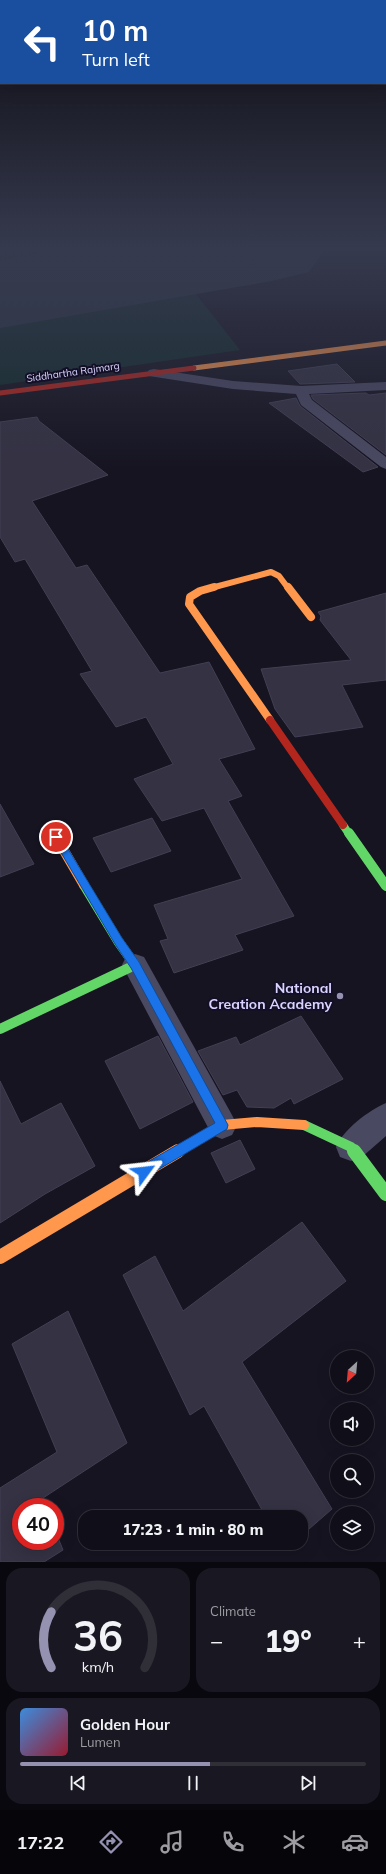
<!DOCTYPE html>
<html lang="en">
<head>
<meta charset="utf-8">
<style>
	body { margin:0; font-family:Mulish,sans-serif; background:#191822; color:#f1f3f6; height:100vh; display:flex; flex-direction:column; font-size:15px; white-space:nowrap }
	* { box-sizing:border-box; margin:0 }
	p { font-size:13px; color:#9c9ca2 }
	.icon { flex:none; width:22px; height:22px; fill:none; stroke:currentColor; stroke-width:2; stroke-linecap:round; stroke-linejoin:round }
	.map { position:relative; height:1562px; overflow:hidden }
	.details { display:flex; flex-direction:column; gap:6px; padding:6px; background:#09080e; flex:1 }
	.details>* { flex:none }
	.banner { position:absolute; left:0px; top:0px; width:386px; height:84px; box-shadow:0 4px 16px #0002,0 0 0 1px #302f38; background:#1a4fa0; color:#fff; overflow:hidden }
	.needle { width:26px; rotate:206deg }
	.fabs { position:absolute; left:330px; top:1350px; display:grid; gap:8px }
	.fabs a { display:grid; place-items:center; width:44px; height:44px; border-radius:50%; background:#100f19; box-shadow:0 4px 16px #0002,0 0 0 1px #302f38; font-size:20px }
	.speed { position:absolute; left:12px; top:1498px; display:flex; gap:8px; font-size:20px; font-weight:700; text-align:center }
	.speed>* { display:grid; place-content:center; width:52px; height:52px; border-radius:50%; background:#100f19; box-shadow:0 4px 16px #0002,0 0 0 1px #302f38; line-height:1 }
	.speed .limit { border:6px solid #d22; background:#fff; color:#111 }
	.pin { position:absolute; display:grid; place-items:center; width:34px; height:34px; color:#fff; margin:-17px; border:2px solid #fff; border-radius:50%; box-shadow:0 1px 4px #0007 }
	.me { position:absolute; width:44px; margin:-22px; rotate:60deg; stroke-linejoin:round; filter:drop-shadow(0 0 3px #0008) }
	.turn { display:flex; align-items:center; gap:14px; height:84px; padding:0 16px; font-size:18px }
	.turn .icon { width:52px; height:52px; stroke-width:2.5 }
	.turn b { display:block; font-size:28px; line-height:34px }
	.big { font-size:30px; font-weight:800; line-height:1.1 }
	.details .tile { flex:1; display:flex; flex-direction:column; justify-content:center; gap:6px; min-width:0; padding:0 14px; border-radius:16px; background:#191822 }
	.details .dial { align-items:center; gap:0 }
	.dial svg { height:104px; overflow:visible; fill:none; stroke:#302f38; stroke-width:7; stroke-linecap:round; text-anchor:middle }
	.dial text { fill:#f1f3f6; stroke:none }
	.song { display:flex; align-items:center; gap:12px }
	.cover { width:48px; height:48px; border-radius:6px; background:linear-gradient(135deg,hsl(210 70% 55%),hsl(350 70% 35%)) }
	.played { height:4px; border-radius:2px; background:linear-gradient(90deg,#9591b1 55%,#302f38 55%) }
	.keys { display:flex; justify-content:space-around; direction:ltr }
	.heat { display:flex; justify-content:space-between; align-items:center; font-size:22px; direction:ltr }
	.details .tiles { flex:1; display:grid; gap:6px; grid-template-columns:1fr 1fr }
	.tile:last-child { grid-column:span 2 }
	.trip { position:absolute; left:78px; top:1510px; width:230px; height:40px; border-radius:16px; background:#100f19; box-shadow:0 4px 16px #0002,0 0 0 1px #302f38; font-weight:800; line-height:40px; text-align:center }
	.menu { display:flex; height:64px; justify-content:space-around; align-items:center; background:#06060a; color:#9c9ca2 }
	.menu .icon { width:28px; height:28px }
	.menu .active { color:#9591b1 }
	.menu b { font-size:18px; color:#f1f3f6 }
	.map>svg:first-child { display:block }
	.green { fill:#132c2d }
	.lines { fill:none; stroke-linecap:round; stroke-linejoin:round }
	.runway { fill:#2c3646; fill-rule:evenodd }
	.building { fill:#343243; stroke:#433f54 }
	.street { fill:#4a4962; fill-rule:evenodd }
	.fast-far2 { stroke:#63d668; stroke-width:8 }
	.fast-far1 { stroke:#63d668; stroke-width:10 }
	.fast { stroke:#63d668; stroke-width:14 }
	.slow-far4 { stroke:#ff974d; stroke-width:5 }
	.slow-far3 { stroke:#ff974d; stroke-width:6 }
	.slow-far2 { stroke:#ff974d; stroke-width:8 }
	.slow-far1 { stroke:#ff974d; stroke-width:10 }
	.slow { stroke:#ff974d; stroke-width:14 }
	.jam-far1 { stroke:#b3261e; stroke-width:5 }
	.jam { stroke:#b3261e; stroke-width:8 }
	.route { fill:#1a73e8; stroke:#114b97 }
	.poi-dot { fill:#9591b1; stroke:#130f26; stroke-width:1.5 }
	.labels { text-anchor:middle; dominant-baseline:central; stroke-width:4; stroke-linejoin:round; paint-order:stroke }
	.far-street-label { font-size:10px; fill:#d9d4ff; stroke:#130f26 }
	.near-poi-label { font-size:14px; font-weight:bold; fill:#d9d4ff; stroke:#130f26; text-anchor:end }
</style>
</head>
<body>
<div class="map">
<svg width="386" height="1562" viewBox="0 0 386 1562">
	<rect width="100%" height="100%" fill="#161421"/>
	<path class="green" d="M 0,250 L 166,250 L 0,275 Z
		M 185,280 L 240,350 L 0,385 L 0,310 Z"/>
	<g class="lines">
		<path class="runway" d="M 66,250 L 324,250 L 309,272 L 272,281 L 0,328 L 0,260 Z"/>
	</g>
	<path class="building" d="M 337,364 L 355,382 L 300,384 L 288,371 Z
		M 366,393 L 369,395 L 386,393 L 386,455 L 313,399 L 311,395 Z
		M 296,398 L 300,406 L 378,467 L 363,472 L 269,403 Z
		M 37,417 L 39,421 L 108,475 L 32,501 L 63,548 L 76,568 L 87,565 L 160,673 L 209,662 L 255,749 L 219,759 L 242,796 L 228,801 L 294,916 L 235,935 L 243,950 L 174,973 L 160,941 L 168,939 L 154,905 L 242,879 L 204,808 L 162,821 L 134,779 L 173,764 L 146,717 L 116,727 L 80,674 L 92,671 L 25,559 L 15,562 L 0,537 L 0,422 Z
		M 386,593 L 386,680 L 342,685 L 363,727 L 295,737 L 275,709 L 261,669 L 351,660 L 320,620 L 321,616 L 318,612 Z
		M 0,804 L 34,864 L 0,877 Z
		M 152,818 L 171,851 L 111,872 L 93,838 Z
		M 301,1016 L 343,1079 L 294,1104 L 291,1098 L 274,1108 L 247,1107 L 237,1090 L 223,1095 L 198,1051 L 236,1037 L 240,1045 Z
		M 158,1036 L 193,1102 L 140,1129 L 105,1061 Z
		M 0,1081 L 21,1124 L 61,1103 L 95,1166 L 45,1194 L 0,1223 Z
		M 240,1140 L 255,1169 L 226,1183 L 211,1153 Z
		M 302,1222 L 346,1281 L 242,1362 L 332,1509 L 301,1536 L 301,1517 L 266,1517 L 204,1406 L 190,1415 L 123,1275 L 155,1256 L 183,1311 Z
		M 68,1311 L 127,1443 L 43,1498 L 46,1507 L 21,1507 L 21,1541 L 55,1541 L 55,1530 L 63,1550 L 44,1562 L 0,1562 L 0,1488 L 57,1452 L 12,1344 Z"/>
	<g class="lines">
		<path class="street" d="M 154,369 L 233,381 L 301,386 L 386,382 L 386,390 L 309,394 L 312,400 L 386,457 L 386,469 L 381,467 L 301,405 L 296,394 L 233,389 L 149,376 L 147,373 L 149,370 Z
			M 135,954 L 144,957 L 232,1115 L 237,1125 L 232,1135 L 222,1139 L 212,1135 L 122,965 L 126,957 Z
			M 386,1103 L 386,1136 L 362,1157 L 351,1161 L 340,1157 L 336,1147 C 343,1130 369,1110 386,1103 Z"/>
		<path class="fast-far2" d="M 343,825 L 349,834"/>
		<path class="fast-far1" d="M 349,833 L 386,886
			M 0,1029 L 135,965 L 118,941 L 84,885
			M 304,1125 L 351,1147 L 355,1152"/>
		<path class="fast" d="M 354,1151 L 386,1194"/>
		<path class="slow-far4" d="M 194,368 L 386,343"/>
		<path class="slow-far3" d="M 211,588 L 271,572 L 279,576 L 288,588"/>
		<path class="slow-far2" d="M 214,587 L 200,591 L 190,597 L 189,604 L 270,720
			M 288,587 L 311,617"/>
		<path class="slow-far1" d="M 56,837 L 84,885
			M 177,1152 L 222,1125 L 257,1122 L 304,1125"/>
		<path class="slow" d="M 0,1257 L 178,1151"/>
		<path class="jam-far1" d="M 0,393 L 194,368"/>
		<path class="jam" d="M 270,720 L 343,825"/>
	</g>
	<linearGradient id="sky" x2="0" y2="1"><stop stop-color="#0c0b12"/><stop offset="0.53" stop-color="#363a4e"/><stop offset="1" stop-color="#363a4e" stop-opacity="0"/></linearGradient>
	<rect width="386" height="469" fill="url(#sky)"/>
	<path class="route" d="M 56,833 L 59,834 L 122,938 L 139,962 L 228,1125 L 227,1129 L 144,1178 L 139,1176 L 138,1172 L 139,1167 L 215,1123 L 131,968 L 115,944 L 53,839 L 51,837 L 53,834 Z"/>
	<circle class="poi-dot" cx="340" cy="996" r="4"/>
	<g class="labels">
		<g class="far-street-label">
			<text transform="translate(73 372) rotate(-8)">Siddhartha Rajmarg</text>
		</g>
		<g class="near-poi-label">
			<text x="332" y="988">National<tspan x="332" dy="16">Creation Academy</tspan></text>
		</g>
	</g>
</svg>
<div class="fabs">
<a><svg class="needle" viewBox="-14 -14 28 28"><path d="M0-13l5 13h-10z" fill="#e53935"/><path d="M0 13l5-13h-10z" fill="#9c9ca2"/></svg></a>
<a><svg class="icon" aria-label="sound" viewBox="0 0 24 24"><path d="M4 9h4l5-4v14l-5-4H4zM17 9q2 3 0 6"/></svg></a>
<a><svg class="icon" aria-label="search" viewBox="0 0 24 24"><circle cx="10" cy="10" r="6"/><path d="M15 15l6 6"/></svg></a>
<a><svg class="icon" aria-label="layers" viewBox="0 0 24 24"><path d="M12 4l9 5-9 5-9-5zM3 14l9 5 9-5"/></svg></a>
</div>
<div class="speed"><div class="limit">40</div></div>
<div class="pin" style="left:56px;top:837px;background:#d93025"><svg class="icon" aria-label="arrive" viewBox="0 0 24 24"><path d="M6 21V4h12l-3 4 3 4H6"/></svg></div>
<svg class="me" style="left:144px;top:1172px" viewBox="-20 -20 40 40"><path d="M0-17L14 15 0 8-14 15z" fill="#1a73e8" stroke="#fff" stroke-width="4"/></svg>
<div class="trip">17:23 · 1 min · 80 m</div>
<div class="banner">
<div class="turn"><svg class="icon" aria-label="left" viewBox="0 0 24 24"><path d="M17 20v-9H6M10 6l-5 5 5 5"/></svg><div><b>10 m</b>Turn left</div></div>
</div>
</div>
<section class="details">
<div class="tiles">
<div class="tile dial"><svg viewBox="0 0 100 80">
<path d="M14 69A42 42 0 1 1 86 69"/>
<path d="M14 69A42 42 0 0 1 14 26" stroke="#9591b1"/>
<text x="50" y="56" font-size="32" font-weight="700">36</text>
<text x="50" y="72" font-size="11">km/h</text>
</svg></div>
<div class="tile"><p>Climate</p>
<div class="heat"><a>−</a><b class="big">19°</b><a>+</a></div>
</div>
<div class="tile">
<div class="song"><i class="cover"></i><div><b>Golden Hour</b><p>Lumen</p></div></div>
<div class="played"></div>
<div class="keys"><svg class="icon" aria-label="previous" viewBox="0 0 24 24"><path d="M18 5L8 12l10 7zM5 5v14"/></svg><svg class="icon" aria-label="pause" viewBox="0 0 24 24"><path d="M8 5v14M16 5v14"/></svg><svg class="icon" aria-label="next" viewBox="0 0 24 24"><path d="M6 5l10 7-10 7zM19 5v14"/></svg></div>
</div>
</div>
</section>
<nav class="menu">
<b>17:22</b>
<svg class="icon active" aria-label="directions" viewBox="0 0 24 24"><path d="M12 3l9 9-9 9-9-9zM9 14v-3h6M13 9l2 2-2 2"/></svg>
<svg class="icon" aria-label="music" viewBox="0 0 24 24"><path d="M9 18V5l10-2v13"/><circle cx="6" cy="18" r="3"/><circle cx="16" cy="16" r="3"/></svg>
<svg class="icon" aria-label="phone" viewBox="0 0 24 24"><path d="M5 4h4l2 5-3 2q2 4 5 5l2-3 5 2v4C11 20 4 13 5 4z"/></svg>
<svg class="icon" aria-label="climate" viewBox="0 0 24 24"><path d="M12 3v18M4 7l16 10M4 17L20 7"/></svg>
<svg class="icon" aria-label="car" viewBox="0 0 24 24"><path d="M5 17H2v-5l4-1 3-4h7l3 4 3 1v5h-3M9 17h6M6 11h13"/><circle cx="7" cy="17" r="2"/><circle cx="17" cy="17" r="2"/></svg>
</nav>
</body>
</html>
